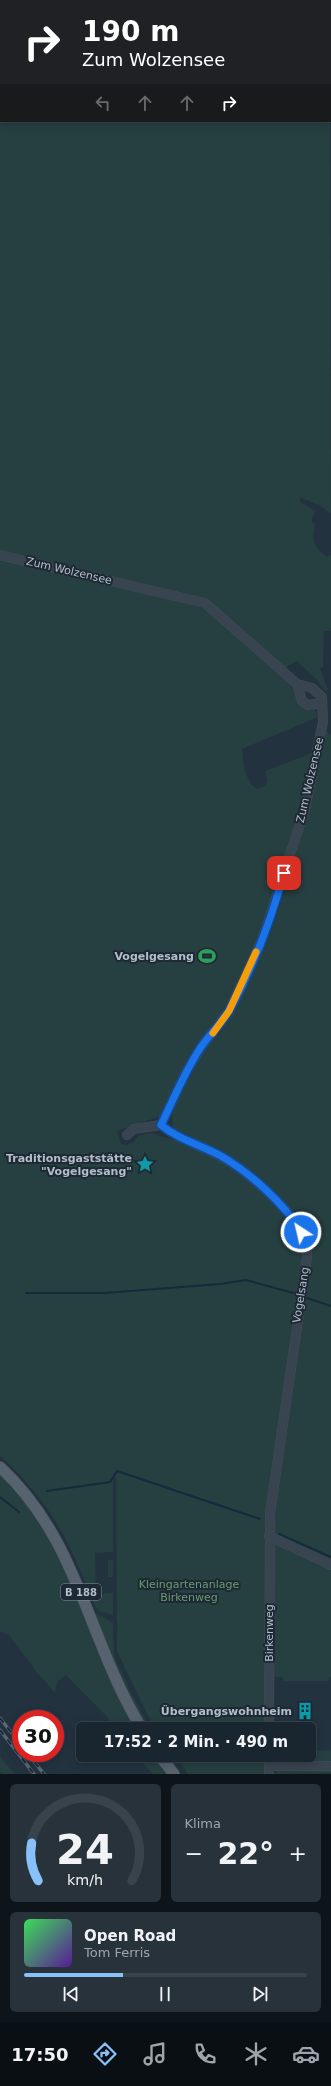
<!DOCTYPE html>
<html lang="de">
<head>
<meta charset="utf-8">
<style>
	body { margin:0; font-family:"DejaVu Sans",sans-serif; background:#27323b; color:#f1f3f6; height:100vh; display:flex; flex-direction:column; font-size:15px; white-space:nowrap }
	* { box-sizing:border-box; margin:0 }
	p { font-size:13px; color:#9fa5aa }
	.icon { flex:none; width:22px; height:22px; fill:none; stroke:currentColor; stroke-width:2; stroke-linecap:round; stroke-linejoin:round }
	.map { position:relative; height:1774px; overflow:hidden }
	.drawer { display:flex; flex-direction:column; gap:10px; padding:10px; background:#0e151a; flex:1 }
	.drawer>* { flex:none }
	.top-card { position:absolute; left:0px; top:0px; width:331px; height:122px; box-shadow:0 2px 10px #0003,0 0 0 1px #38434b; background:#202124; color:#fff; overflow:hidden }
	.speed { position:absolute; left:12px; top:1710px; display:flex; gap:8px; font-size:20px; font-weight:700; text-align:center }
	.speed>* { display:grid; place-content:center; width:52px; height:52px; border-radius:50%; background:#1a262f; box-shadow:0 2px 10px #0003,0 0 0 1px #38434b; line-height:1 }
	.speed .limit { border:6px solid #d22; background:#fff; color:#111 }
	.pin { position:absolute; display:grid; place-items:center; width:34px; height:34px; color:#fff; margin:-17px; border-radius:8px; box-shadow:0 2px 6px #0006 }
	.me { position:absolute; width:44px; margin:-22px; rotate:325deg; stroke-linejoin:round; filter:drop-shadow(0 0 3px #0008) }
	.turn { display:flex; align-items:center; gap:14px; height:84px; padding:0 16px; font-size:18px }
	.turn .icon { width:52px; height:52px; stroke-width:2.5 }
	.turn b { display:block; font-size:28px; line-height:34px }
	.lanes { display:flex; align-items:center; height:38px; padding:0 16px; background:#0003; justify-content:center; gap:20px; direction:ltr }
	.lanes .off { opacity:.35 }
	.big { font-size:30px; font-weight:700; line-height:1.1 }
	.drawer .card { flex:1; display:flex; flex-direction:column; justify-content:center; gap:6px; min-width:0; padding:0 14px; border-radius:6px; background:#27323b }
	.drawer .dial { align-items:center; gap:0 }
	.dial svg { height:104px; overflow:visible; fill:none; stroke:#38434b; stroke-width:7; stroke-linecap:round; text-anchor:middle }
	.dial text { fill:#f1f3f6; stroke:none }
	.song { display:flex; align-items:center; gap:12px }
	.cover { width:48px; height:48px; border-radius:6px; background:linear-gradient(135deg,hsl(130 70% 55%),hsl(270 70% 35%)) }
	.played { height:4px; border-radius:2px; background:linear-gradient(90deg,#88c0fa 35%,#38434b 35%) }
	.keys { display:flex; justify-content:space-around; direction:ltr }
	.heat { display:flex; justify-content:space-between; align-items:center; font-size:22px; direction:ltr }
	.drawer .tiles { flex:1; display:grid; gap:10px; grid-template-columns:1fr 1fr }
	.card:last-child { grid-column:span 2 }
	.trip { position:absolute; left:76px; top:1722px; width:240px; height:40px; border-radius:6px; background:#1a262f; box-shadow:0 2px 10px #0003,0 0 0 1px #38434b; font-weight:700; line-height:40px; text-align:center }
	.tab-bar { display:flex; height:64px; justify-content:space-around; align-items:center; background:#0a0f13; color:#9fa5aa }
	.tab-bar .icon { width:28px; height:28px }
	.tab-bar .active { color:#88c0fa }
	.tab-bar b { font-size:18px; color:#f1f3f6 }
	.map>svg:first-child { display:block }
	.green { fill:#263f40 }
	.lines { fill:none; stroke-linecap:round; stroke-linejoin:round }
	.stream { stroke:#162a3d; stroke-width:2 }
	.minor-casing { stroke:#414d58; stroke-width:10 }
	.major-casing { stroke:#414d58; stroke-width:12 }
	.minor { stroke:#38444f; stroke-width:9 }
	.major { stroke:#56636f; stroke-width:11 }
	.rail-casing { stroke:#596876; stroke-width:3.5 }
	.rail { stroke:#1d2934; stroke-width:2; stroke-dasharray:6; stroke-linecap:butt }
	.route-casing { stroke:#114b97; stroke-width:10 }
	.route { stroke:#1a73e8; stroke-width:7 }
	.slow { stroke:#f59e0b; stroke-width:7 }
	.labels { text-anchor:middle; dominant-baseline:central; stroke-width:4; stroke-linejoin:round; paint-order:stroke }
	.shield { fill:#1d2934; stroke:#87919d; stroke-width:1 }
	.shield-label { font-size:10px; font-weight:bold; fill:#b4beca }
	.street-label { font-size:11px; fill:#b4beca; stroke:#1d2934 }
	.poi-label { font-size:11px; font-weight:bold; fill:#b4beca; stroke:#1d2934; text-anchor:end }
	.park-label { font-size:11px; fill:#6a9b70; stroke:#1d2934 }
</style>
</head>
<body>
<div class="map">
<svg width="331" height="1774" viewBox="0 0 331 1774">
	<rect width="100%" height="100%" fill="#23323f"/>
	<path class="green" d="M 0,0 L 326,0 L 1,1 L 1,121 L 330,121 L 330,30 L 331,514 L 322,507 L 300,497 L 300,502 L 316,511 L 311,520 L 315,525 C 312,542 313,546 327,557 L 331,554 L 331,631 L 324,631 L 323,667 L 320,668 L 328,690 L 325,691 L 317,680 L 297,661 L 285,668 L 205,601 L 0,553 Z
		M 0,557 L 203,605 L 289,682 L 302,707 L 307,710 L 315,709 L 318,717 L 242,749 C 243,763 245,781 257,789 L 265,786 L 267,780 L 265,771 L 312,753 L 301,807 L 283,866 L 274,865 L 272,870 L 279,876 L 259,939 L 239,985 L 220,1018 L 192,1054 L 163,1113 L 158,1117 L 117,1131 L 121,1143 L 125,1145 L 134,1142 L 138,1136 L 150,1133 L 178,1141 L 226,1163 L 243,1175 L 284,1213 L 304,1241 L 305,1250 L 267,1513 L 266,1729 L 156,1729 L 148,1716 L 117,1651 L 116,1477 L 113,1477 L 113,1552 L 95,1553 L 96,1594 L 113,1593 L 113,1615 L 99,1611 L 95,1606 C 70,1543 51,1502 0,1456 Z
		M 326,730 L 331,736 L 331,1677 L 329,1677 L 329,1681 L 283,1681 L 283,1677 L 272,1677 L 273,1515 L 310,1250 L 289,1211 L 248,1169 L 221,1152 L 174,1130 C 160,1099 230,1020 245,990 C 273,936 293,866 309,807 C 314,788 317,769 321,750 C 322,744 323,736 326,730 Z
		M 0,1475 C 72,1543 87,1646 137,1729 L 114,1729 L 108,1718 L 66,1675 L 57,1682 L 55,1693 L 35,1670 L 9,1635 L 0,1632 Z
		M 108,1560 L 113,1560 L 113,1577 L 108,1577 Z
		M 92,1611 C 99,1617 107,1617 113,1623 L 114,1655 L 131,1693 L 151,1729 L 146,1729 L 136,1712 Z
		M 331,1750 L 331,1763 L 314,1763 L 315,1751 Z
		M 135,1755 L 154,1755 L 168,1774 L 153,1774 Z
		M 174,1755 L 266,1755 L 266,1774 L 188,1774 Z
		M 0,1756 L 1,1758 L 15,1774 L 2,1774 L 0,1772 Z
		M 281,1769 L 331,1770 L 331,1773 L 274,1774 Z"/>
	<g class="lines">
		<path class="stream" d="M 26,1293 L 105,1293 L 220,1284 L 246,1280 L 293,1293
			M 304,1297 L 331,1306
			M 47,1491 L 110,1482 L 117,1471 L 260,1519
			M 0,1497 L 19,1512
			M 279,1534 L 331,1557"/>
		<g class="minor-casing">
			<path id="minor" d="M 0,555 L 205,603 L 297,684 L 312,688 L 322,697 L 323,722 L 305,809 L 262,940 L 229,1011 L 202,1046 L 185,1074 L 161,1125 L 134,1129 L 127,1135
				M 297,684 L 302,701 L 308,705 L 322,703
				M 161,1125 C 179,1140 200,1145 220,1156 C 245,1169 297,1214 306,1241 C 308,1248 307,1257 306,1265 L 270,1514 L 269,1729
				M 269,1536 L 331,1565
				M 269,1755 L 269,1774
				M 269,1766 L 331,1766"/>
		</g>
		<g class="major-casing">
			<path id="major" d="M 0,1467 C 79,1540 88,1641 142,1729
				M 159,1755 L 174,1774"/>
		</g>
		<use href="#minor" class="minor"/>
		<use href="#major" class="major"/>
		<g class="rail-casing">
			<path id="rail" d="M 0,1718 L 21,1745
				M 0,1730 L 34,1774
				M 27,1753 L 44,1774"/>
		</g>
		<use href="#rail" class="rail"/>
	</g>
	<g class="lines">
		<g class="route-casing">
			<path id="route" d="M 284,873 C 271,920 253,968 229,1011 C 221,1024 210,1034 201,1047 C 185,1071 174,1098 161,1125 C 179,1140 201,1145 221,1156 C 250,1173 285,1204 301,1232"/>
		</g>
		<use href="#route" class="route"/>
		<path class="slow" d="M 213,1033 L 229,1011 L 256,952"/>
	</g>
	<defs>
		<g id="stadium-bare" transform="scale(1.38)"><path d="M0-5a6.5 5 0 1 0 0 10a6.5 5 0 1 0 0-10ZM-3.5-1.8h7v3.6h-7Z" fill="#2e9e5b" stroke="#1d2934" stroke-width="2.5" paint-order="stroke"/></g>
		<g id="sight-bare" transform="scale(1.38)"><path d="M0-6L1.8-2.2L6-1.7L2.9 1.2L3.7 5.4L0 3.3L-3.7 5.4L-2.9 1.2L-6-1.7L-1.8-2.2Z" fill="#0f9aa8" stroke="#1d2934" stroke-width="2.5" paint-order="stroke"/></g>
		<g id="building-bare" transform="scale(1.38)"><path d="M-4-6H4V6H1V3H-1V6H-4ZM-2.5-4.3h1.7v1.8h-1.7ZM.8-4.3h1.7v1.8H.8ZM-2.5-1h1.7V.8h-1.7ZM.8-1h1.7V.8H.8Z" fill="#0f9aa8" stroke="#1d2934" stroke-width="2.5" paint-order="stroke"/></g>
	</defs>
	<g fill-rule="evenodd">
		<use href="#stadium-bare" x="207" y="956"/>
		<use href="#sight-bare" x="145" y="1164"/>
		<use href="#building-bare" x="305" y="1711"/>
	</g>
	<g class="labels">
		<rect class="shield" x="61" y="1584" width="40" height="16" rx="3"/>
		<g class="shield-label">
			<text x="81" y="1592">B 188</text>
		</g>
		<g class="street-label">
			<text transform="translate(69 571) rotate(13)">Zum Wolzensee</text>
			<text transform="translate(310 780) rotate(-77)">Zum Wolzensee</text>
			<text transform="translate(301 1295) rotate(-81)">Vogelsang</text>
			<text transform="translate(269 1633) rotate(-90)">Birkenweg</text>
		</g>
		<g class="poi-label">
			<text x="194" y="956">Vogelgesang</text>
			<text x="132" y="1158">Traditionsgaststätte<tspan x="132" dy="13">"Vogelgesang"</tspan></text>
			<text x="292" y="1711">Übergangswohnheim</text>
		</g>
		<g class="park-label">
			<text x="189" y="1584">Kleingartenanlage<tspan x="189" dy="13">Birkenweg</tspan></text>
		</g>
	</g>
</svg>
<div class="speed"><div class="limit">30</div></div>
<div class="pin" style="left:284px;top:873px;background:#d93025"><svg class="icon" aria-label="arrive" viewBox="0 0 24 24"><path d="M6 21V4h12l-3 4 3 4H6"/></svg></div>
<svg class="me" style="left:301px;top:1232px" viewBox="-20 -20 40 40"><circle r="17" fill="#1a73e8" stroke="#fff" stroke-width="3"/><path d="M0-11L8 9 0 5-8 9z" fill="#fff"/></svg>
<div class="trip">17:52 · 2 Min. · 490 m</div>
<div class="top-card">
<div class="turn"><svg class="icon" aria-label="right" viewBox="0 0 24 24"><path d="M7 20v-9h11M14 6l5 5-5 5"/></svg><div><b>190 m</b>Zum Wolzensee</div></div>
<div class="lanes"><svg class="icon off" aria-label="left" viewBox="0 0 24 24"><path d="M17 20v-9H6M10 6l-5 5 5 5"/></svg><svg class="icon off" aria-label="ahead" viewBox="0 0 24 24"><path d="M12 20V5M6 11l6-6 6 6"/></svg><svg class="icon off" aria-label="ahead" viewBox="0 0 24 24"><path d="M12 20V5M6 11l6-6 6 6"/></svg><svg class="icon" aria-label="right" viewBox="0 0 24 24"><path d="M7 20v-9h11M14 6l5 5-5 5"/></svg></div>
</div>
</div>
<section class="drawer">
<div class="tiles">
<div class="card dial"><svg viewBox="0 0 100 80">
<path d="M14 69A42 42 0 1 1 86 69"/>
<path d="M14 69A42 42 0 0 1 9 40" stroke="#88c0fa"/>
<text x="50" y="56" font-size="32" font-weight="700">24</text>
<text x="50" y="72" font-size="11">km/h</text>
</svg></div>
<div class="card"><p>Klima</p>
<div class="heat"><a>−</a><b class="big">22°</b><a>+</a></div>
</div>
<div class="card">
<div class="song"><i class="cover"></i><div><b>Open Road</b><p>Tom Ferris</p></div></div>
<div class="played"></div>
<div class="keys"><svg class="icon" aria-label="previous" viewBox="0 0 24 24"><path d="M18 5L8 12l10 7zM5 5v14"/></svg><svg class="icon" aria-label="pause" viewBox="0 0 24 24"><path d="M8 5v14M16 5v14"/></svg><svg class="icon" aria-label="next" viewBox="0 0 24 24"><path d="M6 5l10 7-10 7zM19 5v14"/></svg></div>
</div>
</div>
</section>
<nav class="tab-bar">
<b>17:50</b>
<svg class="icon active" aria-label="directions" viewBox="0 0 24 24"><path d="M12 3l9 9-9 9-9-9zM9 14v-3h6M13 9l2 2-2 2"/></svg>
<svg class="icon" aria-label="music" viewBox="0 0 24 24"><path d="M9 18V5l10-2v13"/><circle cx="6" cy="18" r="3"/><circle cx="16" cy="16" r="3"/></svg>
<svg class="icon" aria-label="phone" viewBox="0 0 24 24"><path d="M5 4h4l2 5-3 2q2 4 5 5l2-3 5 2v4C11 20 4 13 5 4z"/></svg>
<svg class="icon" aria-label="climate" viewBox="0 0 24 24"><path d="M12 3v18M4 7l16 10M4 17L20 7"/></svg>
<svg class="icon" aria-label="car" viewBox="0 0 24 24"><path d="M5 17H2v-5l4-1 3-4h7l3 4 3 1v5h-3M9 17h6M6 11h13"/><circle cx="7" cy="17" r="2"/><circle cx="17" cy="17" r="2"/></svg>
</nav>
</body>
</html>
